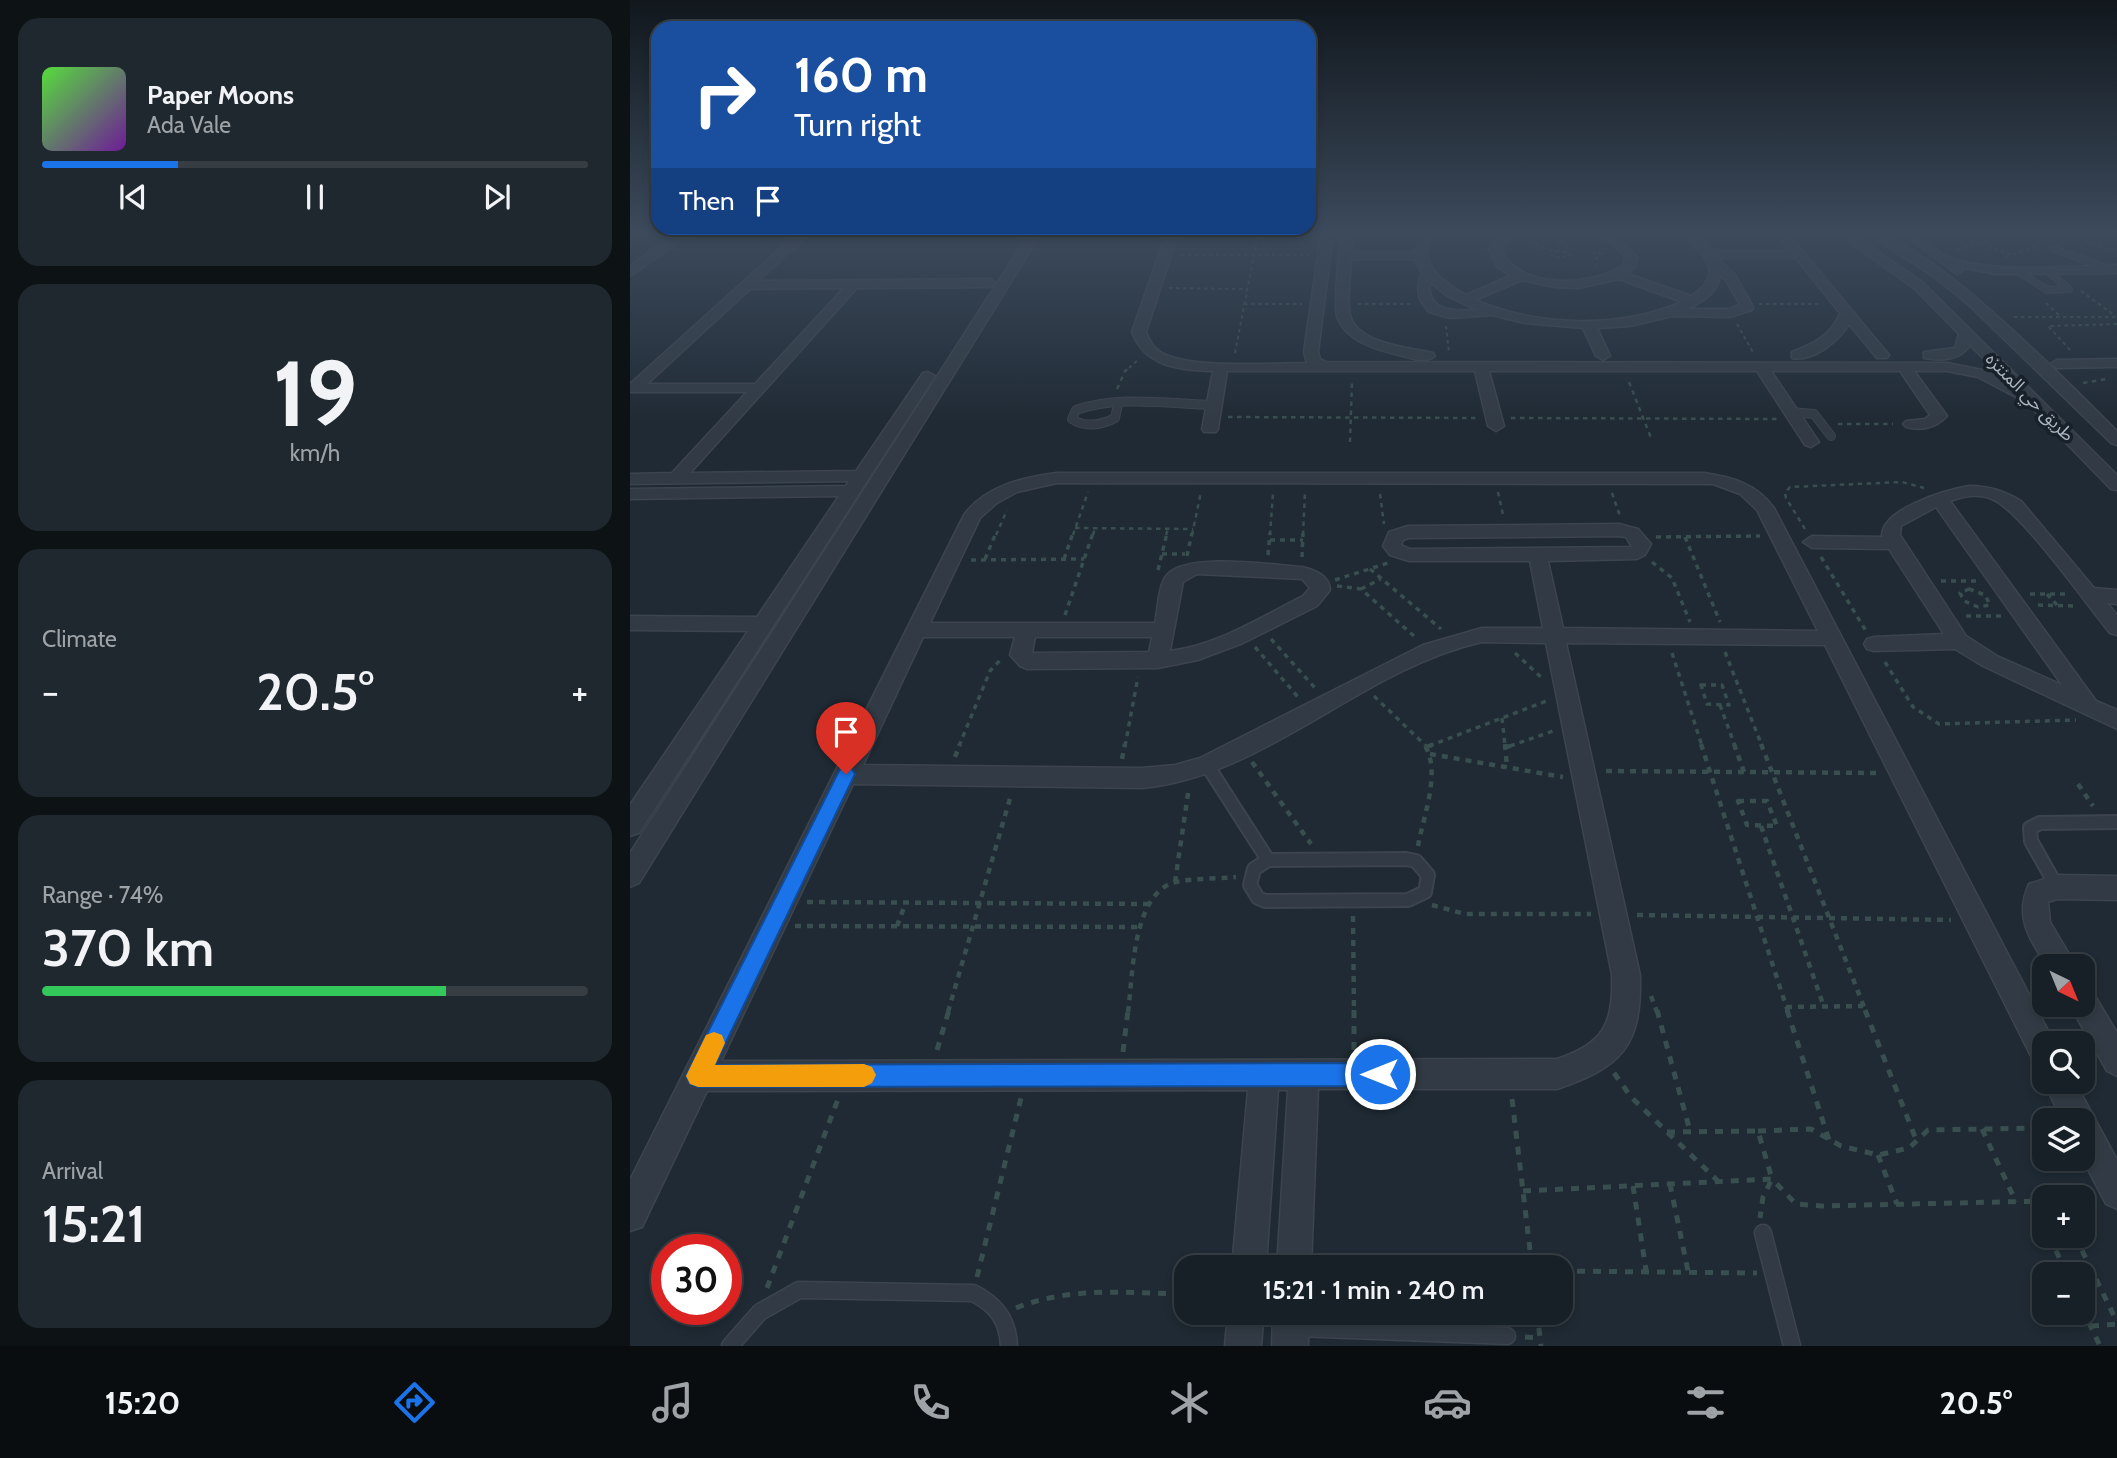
<!DOCTYPE html>
<html lang="en">
<head>
<meta charset="utf-8">
<style>
	body { margin:0; font-family:Cabin,"Noto Sans Arabic",sans-serif; background:#20282f; color:#f1f3f6; height:100vh; display:flex; flex-direction:column; font-size:26px; white-space:nowrap }
	* { box-sizing:border-box; margin:0 }
	p { font-size:23px; color:#9ea3a7 }
	.icon { flex:none; width:38px; height:38px; fill:none; stroke:currentColor; stroke-width:2; stroke-linecap:round; stroke-linejoin:round }
	.map { position:relative; flex:1; overflow:hidden }
	.details { display:flex; flex-direction:column; gap:18px; padding:18px; background:#0d1215; width:630px }
	.details>* { flex:none }
	.hud { position:absolute; left:21px; top:21px; width:665px; height:214px; border-radius:21px; box-shadow:0 4px 10px #0003,0 0 0 2px #363e44; background:#1a4fa0; color:#fff; overflow:hidden }
	.needle { width:46px; rotate:137deg }
	.tools { position:absolute; left:1402px; top:954px; display:grid; gap:14px }
	.tools a { display:grid; place-items:center; width:63px; height:63px; border-radius:14px; background:#172027; box-shadow:0 4px 10px #0003,0 0 0 2px #363e44; font-size:35px }
	.speed { position:absolute; left:21px; top:1234px; display:flex; gap:14px; font-size:35px; font-weight:700; text-align:center }
	.speed>* { display:grid; place-content:center; width:91px; height:91px; border-radius:50%; background:#172027; box-shadow:0 4px 10px #0003,0 0 0 2px #363e44; line-height:1 }
	.speed .limit { border:10px solid #d22; background:#fff; color:#111 }
	.pin { position:absolute; display:grid; place-items:center; width:60px; height:60px; color:#fff; margin:-72px -30px; border-radius:50% 50% 50% 0; rotate:-45deg; box-shadow:0 0 7px #0007 }
	.pin .icon { rotate:45deg }
	.me { position:absolute; width:77px; margin:-38px; rotate:270deg; stroke-linejoin:round; filter:drop-shadow(0 0 5px #0008) }
	.turn { display:flex; align-items:center; gap:24px; height:147px; padding:0 28px; font-size:32px }
	.turn .icon { width:91px; height:91px; stroke-width:2.5 }
	.turn b { display:block; font-size:49px; line-height:60px }
	.then { display:flex; align-items:center; height:66px; padding:0 28px; background:#0003; gap:14px; font-size:26px }
	.big { font-size:52px; font-weight:600; line-height:1.1 }
	.details .card { flex:1; display:flex; flex-direction:column; justify-content:center; gap:10px; min-width:0; padding:0 24px; border-radius:21px; background:#20282f }
	.details .dial { align-items:center; gap:0 }
	.dial b { font-size:91px; line-height:1 }
	.song { display:flex; align-items:center; gap:21px }
	.cover { width:84px; height:84px; border-radius:10px; background:linear-gradient(135deg,hsl(110 70% 55%),hsl(280 70% 35%)) }
	.played { height:7px; border-radius:4px; background:linear-gradient(90deg,#1a73e8 25%,#363e44 25%) }
	.keys { display:flex; justify-content:space-around; direction:ltr }
	.heat { display:flex; justify-content:space-between; align-items:center; font-size:38px; direction:ltr }
	.charge { height:10px; border-radius:5px; background:linear-gradient(90deg,#34c759 74%,#363e44 0) }
	.trip { position:absolute; left:544px; top:1255px; width:399px; height:70px; border-radius:21px; background:#172027; box-shadow:0 4px 10px #0003,0 0 0 2px #363e44; font-weight:600; line-height:70px; text-align:center }
	.dock { display:flex; height:112px; justify-content:space-around; align-items:center; background:#090d10; color:#9ea3a7 }
	.dock .icon { width:49px; height:49px }
	.dock .on { color:#1a73e8 }
	.dock b { font-size:32px; color:#f1f3f6 }
	main { display:flex; flex:1; min-height:0 }
	.map>svg:first-child { display:block }
	.lines { fill:none; stroke-linecap:round; stroke-linejoin:round }
	.service-far3-casing { stroke:#3c444e; stroke-width:8 }
	.service-far2-casing { stroke:#3c444e; stroke-width:10 }
	.service-far1-casing { stroke:#3c444e; stroke-width:16 }
	.service-casing { stroke:#3c444e; stroke-width:19 }
	.minor-casing { stroke:#3c444e; stroke-width:3 }
	.path-far4 { stroke:#394e4e; stroke-width:2; stroke-dasharray:3.5 3.5; stroke-linecap:butt }
	.path-far3 { stroke:#394e4e; stroke-width:2.5; stroke-dasharray:4.5 4.5; stroke-linecap:butt }
	.path-far2 { stroke:#394e4e; stroke-width:3.5; stroke-dasharray:5 5; stroke-linecap:butt }
	.path-far1 { stroke:#394e4e; stroke-width:4.5; stroke-dasharray:6 6; stroke-linecap:butt }
	.path { stroke:#394e4e; stroke-width:5; stroke-dasharray:8 8; stroke-linecap:butt }
	.service-far3 { stroke:#323b45; stroke-width:6 }
	.service-far2 { stroke:#323b45; stroke-width:8 }
	.service-far1 { stroke:#323b45; stroke-width:12 }
	.service { stroke:#323b45; stroke-width:16 }
	.minor { fill:#323b45; fill-rule:evenodd }
	.route { fill:#1a73e8; stroke:#114b97; stroke-width:2 }
	.slow { fill:#f59e0b }
	.labels { text-anchor:middle; dominant-baseline:central; stroke-width:7; stroke-linejoin:round; paint-order:stroke }
	.far-street-label { font-size:18px; fill:#acb6c2; stroke:#182029 }
</style>
</head>
<body>
<main>
<section class="details">
<div class="card">
<div class="song"><i class="cover"></i><div><b>Paper Moons</b><p>Ada Vale</p></div></div>
<div class="played"></div>
<div class="keys"><svg class="icon" aria-label="previous" viewBox="0 0 24 24"><path d="M18 5L8 12l10 7zM5 5v14"/></svg><svg class="icon" aria-label="pause" viewBox="0 0 24 24"><path d="M8 5v14M16 5v14"/></svg><svg class="icon" aria-label="next" viewBox="0 0 24 24"><path d="M6 5l10 7-10 7zM19 5v14"/></svg></div>
</div>
<div class="card dial"><b>19</b><p>km/h</p></div>
<div class="card"><p>Climate</p>
<div class="heat"><a>−</a><b class="big">20.5°</b><a>+</a></div>
</div>
<div class="card"><p>Range · 74%</p><b class="big">370 km</b><div class="charge"></div></div>
<div class="card"><p>Arrival</p><b class="big">15:21</b></div>
</section>
<div class="map">
<svg width="1487" height="1346" viewBox="0 0 1487 1346">
	<rect width="100%" height="100%" fill="#1f2a34"/>
	<g class="lines">
		<g class="service-far3-casing">
			<path id="service-far3" d="M 1423,249 L 1480,269
				M 1386,270 L 1417,290 L 1439,289 L 1416,270"/>
		</g>
		<g class="service-far2-casing">
			<path id="service-far2" d="M 488,404 L 485,418 C 472,425 455,428 442,419 L 446,410 C 488,395 540,404 584,405
				M 1161,412 L 1184,414 L 1201,436"/>
		</g>
		<g class="service-far1-casing">
			<path id="service-far1" d="M 577,765 L 638,860
				M 776,859 L 786,861 L 798,875 L 795,892 L 778,900 L 635,901 L 628,898 L 620,885 L 624,869 L 638,860 Z
				M 1427,887 L 1401,841 L 1400,828 L 1410,823 L 1487,822"/>
		</g>
		<g class="service-casing">
			<path id="service" d="M 1133,1233 L 1162,1346
				M 667,1328 L 877,1336
				M 100,1346 L 130,1312 L 169,1290 L 343,1293 C 366,1304 378,1320 379,1346"/>
		</g>
		<g class="minor-casing">
			<path id="minor" d="M 44,234 L 61,234 L 0,276 L 0,266 Z
				M 166,234 L 179,234 L 128,281 L 360,279 L 366,283 L 360,287 L 227,288 L 60,473 L 226,471 L 293,373 L 298,372 L 305,376 L 9,833 L 0,836 L 0,805 L 118,631 L 0,630 L 0,616 L 127,617 L 209,496 L 0,499 L 0,489 L 216,486 L 219,481 L 0,484 L 0,474 L 42,473 L 117,392 L 0,392 L 0,384 ZM 214,288 L 125,384 L 17,384 L 120,289 Z
				M 393,234 L 405,234 L 405,243 L 9,883 L 0,887 L 0,853 L 393,243 Z
				M 536,234 L 548,234 L 516,332 C 519,341 523,348 532,353 C 562,369 641,363 677,363 L 674,352 L 691,234 L 703,234 L 688,352 L 690,359 L 696,362 L 1317,363 L 1357,371 L 1374,379 L 1340,345 C 1330,361 1311,361 1294,358 L 1294,352 L 1325,348 L 1329,334 L 1284,288 L 1208,234 L 1222,234 L 1292,282 L 1487,475 L 1487,490 L 1481,489 L 1397,403 L 1348,377 L 1317,371 L 1284,371 L 1317,416 C 1306,428 1291,431 1276,427 L 1273,424 L 1276,421 L 1295,419 L 1300,415 L 1270,371 L 1141,371 L 1189,442 L 1181,447 L 1175,445 L 1127,371 L 859,371 L 874,426 L 866,431 L 858,426 L 845,371 L 597,371 L 588,429 L 586,432 L 574,432 L 572,429 L 583,371 C 550,370 515,367 502,332 Z
				M 710,234 L 722,234 L 721,252 L 785,252 L 791,234 L 803,234 C 785,262 813,283 836,295 L 880,276 L 867,266 L 859,250 C 866,236 873,234 888,234 L 874,244 L 871,250 C 890,290 961,287 993,265 L 995,257 L 985,245 L 963,234 C 984,234 994,241 1007,257 L 1005,267 L 998,274 L 1061,296 C 1097,273 1073,256 1053,234 L 1066,234 L 1084,251 L 1160,251 L 1146,234 L 1158,234 L 1259,355 L 1257,358 L 1247,358 L 1219,324 C 1209,341 1183,362 1162,358 L 1162,352 C 1183,344 1202,335 1210,313 L 1166,258 L 1087,258 L 1105,275 L 1123,307 L 1122,310 L 1100,317 L 1042,316 L 1000,326 L 967,328 L 980,356 L 973,360 L 966,356 L 953,328 L 895,323 L 862,315 L 820,318 L 799,312 C 787,300 785,288 792,273 L 785,259 L 721,259 C 721,273 716,301 720,315 C 727,344 780,348 803,353 L 805,356 C 796,364 780,358 769,355 C 747,350 715,341 707,316 C 703,304 710,250 710,234 ZM 1090,275 L 1096,280 L 1110,305 L 1099,309 L 1057,309 C 1071,303 1088,292 1090,275 ZM 989,279 L 1052,302 C 989,329 908,327 845,300 L 892,280 L 925,287 L 948,288 ZM 800,282 L 816,295 L 846,310 C 824,311 796,312 800,282 Z
				M 1239,234 C 1295,234 1443,388 1487,431 L 1487,445 L 1481,443 L 1338,304 L 1307,279 Z
				M 1274,234 C 1296,234 1302,252 1320,258 C 1365,274 1439,266 1487,265 L 1487,273 L 1365,274 L 1331,267 L 1333,270 L 1327,274 Z
				M 1487,359 L 1487,367 L 1427,368 L 1420,364 L 1427,360 Z
				M 427,473 L 1074,473 C 1102,477 1127,484 1144,508 L 1424,1042 L 1414,1043 L 1414,1067 L 1404,1062 L 1195,645 L 936,643 L 1010,975 C 1012,1046 992,1067 927,1089 L 688,1089 L 681,1267 L 647,1267 L 658,1090 L 648,1090 L 636,1267 L 602,1267 L 618,1090 L 77,1091 L 12,1227 L 0,1231 L 0,1180 L 334,515 C 355,486 394,477 427,473 ZM 427,483 L 1083,484 L 1110,494 L 1127,510 L 1188,631 L 933,628 L 918,561 L 1007,559 L 1015,555 L 1021,544 L 1008,529 L 989,524 L 778,526 L 759,532 L 753,546 L 760,555 L 779,561 L 900,561 L 913,628 L 852,628 L 793,645 L 570,758 L 545,765 L 512,768 L 233,765 L 293,637 L 385,637 L 380,655 L 390,666 L 397,669 L 528,668 L 568,660 L 613,643 L 687,606 L 700,590 C 699,575 685,570 672,567 C 642,565 557,552 537,575 C 528,585 528,610 525,623 L 300,623 L 350,518 L 367,503 L 387,492 ZM 989,536 L 996,537 L 1002,547 L 780,549 L 771,545 L 773,540 L 779,538 ZM 567,574 L 672,579 L 680,588 L 673,596 C 631,617 588,645 540,651 L 553,582 ZM 405,637 L 522,637 L 519,652 L 402,653 ZM 852,642 L 916,643 L 982,975 C 983,1023 975,1043 927,1059 L 91,1061 L 223,784 L 512,788 C 636,776 732,669 852,642 Z
				M 1339,486 C 1359,486 1374,491 1391,501 L 1464,588 L 1487,590 L 1487,604 L 1477,603 L 1487,615 L 1487,635 L 1480,633 C 1457,605 1390,510 1362,499 C 1348,493 1333,496 1320,501 L 1466,701 L 1487,710 L 1487,729 L 1353,666 L 1325,649 L 1244,651 L 1237,649 L 1234,644 L 1237,639 L 1244,637 L 1314,634 L 1259,549 L 1182,548 L 1173,542 L 1182,536 L 1252,537 C 1250,509 1316,490 1339,486 ZM 1306,507 L 1432,685 L 1367,656 L 1336,636 L 1270,535 L 1271,526 Z
				M 1427,875 L 1487,876 L 1487,900 L 1427,899 L 1418,902 L 1420,922 L 1446,966 L 1417,966 C 1399,938 1384,917 1399,884 Z
				M 1452,987 L 1462,991 L 1487,1033 L 1487,1076 L 1477,1071 L 1439,1004 L 1452,1004 Z
				M 1414,1082 L 1445,1082 L 1487,1160 L 1487,1209 L 1476,1204 L 1452,1158 L 1452,1120 L 1432,1120 Z
				M 598,1312 L 634,1312 L 631,1346 L 595,1346 Z
				M 643,1312 L 679,1312 L 678,1346 L 642,1346 Z"/>
		</g>
		<path class="path-far4" d="M 1350,234 L 1360,238
			M 1435,234 L 1487,252
			M 892,240 L 923,251
			M 933,241 L 927,242 L 937,248 L 936,252
			M 1351,244 L 1382,255
			M 1327,250 L 1375,234
			M 926,251 L 936,252 L 941,256 L 924,258 L 921,254 Z
			M 551,255 L 679,255
			M 1376,257 L 1412,244
			M 966,267 L 967,259 L 963,253 L 976,254
			M 539,288 L 617,289
			M 1451,291 L 1484,315
			M 1416,303 L 1431,317
			M 614,304 L 672,304
			M 728,304 L 784,304
			M 1129,304 L 1192,304
			M 1384,317 L 1487,317
			M 1107,324 L 1124,354
			M 816,326 L 819,353
			M 1440,350 L 1418,326 L 1487,324
			M 605,353 L 628,234
			M 499,368 L 509,359"/>
		<path class="path-far3" d="M 999,382 L 1021,438
			M 1453,383 L 1476,379
			M 487,389 L 495,371 L 501,366
			M 598,417 L 846,418
			M 881,418 L 1147,419
			M 1208,424 L 1263,424
			M 720,442 L 722,381
			M 868,492 L 873,515
			M 982,493 L 990,516
			M 750,494 L 754,524
			M 445,528 L 563,529
			M 1175,529 L 1156,498 L 1155,493 L 1160,487 L 1272,482 L 1294,488
			M 366,535 L 377,510
			M 443,535 L 458,492
			M 463,535 L 465,528
			M 536,535 L 538,529
			M 562,535 L 571,492
			M 640,535 L 643,493
			M 673,535 L 675,491"/>
		<path class="path-far2" d="M 1026,537 L 1130,536
			M 1055,537 L 1090,622
			M 640,540 L 673,540
			M 532,554 L 555,554
			M 638,555 L 640,533
			M 557,556 L 562,533
			M 672,557 L 673,533
			M 1191,557 L 1236,631
			M 355,559 L 366,533
			M 434,559 L 443,533
			M 341,560 L 454,559
			M 1022,562 L 1042,578 L 1060,622
			M 740,569 L 811,629
			M 528,570 L 537,533
			M 705,580 L 758,563
			M 1311,581 L 1346,581
			M 707,586 L 731,589 L 785,637
			M 731,589 L 751,579
			M 1339,589 L 1355,595 L 1360,605 L 1348,607 L 1334,601 L 1330,593 Z
			M 1400,594 L 1438,594
			M 1417,594 L 1427,605
			M 1408,605 L 1446,606
			M 435,615 L 463,533
			M 1336,616 L 1373,616
			M 641,639 L 685,688
			M 625,647 L 668,697
			M 1095,652 L 1132,746
			M 885,653 L 913,679
			M 1042,653 L 1072,746
			M 1255,662 L 1283,707 L 1309,724 L 1446,720
			M 1071,685 L 1092,685 L 1099,705 L 1077,704 Z
			M 744,696 L 796,746
			M 1090,705 L 1105,746
			M 872,718 L 875,746
			M 329,746 L 360,671 L 372,658
			M 495,746 L 508,677
			M 799,746 L 919,700
			M 880,746 L 926,730"/>
		<path class="path-far1" d="M 875,744 L 877,768
			M 1071,744 L 1158,1012
			M 1104,744 L 1114,772
			M 1131,744 L 1236,1012
			M 797,747 L 804,744
			M 875,748 L 885,744
			M 800,754 L 933,777
			M 325,757 L 330,744
			M 492,759 L 495,744
			M 622,762 L 681,844
			M 976,771 L 1248,773
			M 1448,784 L 1463,806
			M 1108,801 L 1137,801 L 1147,826 L 1117,825 Z
			M 1131,826 L 1194,1007
			M 788,846 C 793,817 812,771 794,744
			M 545,882 L 559,787
			M 177,902 L 518,904
			M 802,905 L 835,914 L 961,914
			M 1007,915 L 1321,920
			M 723,916 L 724,1012
			M 165,926 L 509,927
			M 267,926 L 276,902
			M 1021,996 L 1027,1012
			M 1156,1007 L 1233,1006
			M 318,1012 L 381,795
			M 498,1012 C 503,976 502,892 546,882 C 565,878 587,879 606,877"/>
		<path class="path" d="M 724,1010 L 724,1051
			M 1027,1010 L 1060,1131
			M 1157,1010 L 1199,1140
			M 1235,1010 L 1287,1142
			M 307,1050 L 319,1010
			M 493,1052 L 498,1010
			M 984,1073 L 1001,1097 L 1089,1182
			M 882,1099 L 902,1267
			M 1352,1129 L 1386,1202
			M 1128,1131 L 1181,1129 L 1211,1146 L 1248,1155 L 1279,1148 L 1298,1130 L 1414,1128
			M 1037,1132 L 1128,1131 L 1142,1179 L 1133,1197 L 1130,1218
			M 1248,1155 L 1267,1204
			M 1040,1184 L 1058,1271
			M 1003,1186 L 1016,1270
			M 893,1191 L 1142,1179 L 1166,1204 L 1191,1206 L 1414,1201
			M 1452,1200 L 1464,1200
			M 1403,1202 L 1414,1225
			M 1419,1236 L 1437,1274
			M 1445,1236 L 1487,1322
			M 931,1271 L 1127,1273
			M 347,1277 L 391,1098
			M 137,1288 L 208,1099
			M 386,1308 C 441,1286 498,1293 556,1294
			M 1452,1308 L 1470,1346
			M 907,1312 L 911,1346
			M 1461,1326 L 1487,1324
			M 895,1337 L 910,1338"/>
		<use href="#service-far3" class="service-far3"/>
		<use href="#service-far2" class="service-far2"/>
		<use href="#service-far1" class="service-far1"/>
		<use href="#service" class="service"/>
		<use href="#minor" class="minor"/>
	</g>
	<linearGradient id="sky" x2="0" y2="1"><stop stop-color="#11171d"/><stop offset="0.55" stop-color="#3c4a5c"/><stop offset="1" stop-color="#3c4a5c" stop-opacity="0"/></linearGradient>
	<rect width="1487" height="423" fill="url(#sky)"/>
	<path class="route" d="M 216,767 L 222,769 L 225,774 L 85,1065 L 750,1063 L 758,1066 L 761,1074 L 758,1082 L 750,1086 L 68,1087 L 60,1084 L 56,1076 L 60,1068 L 210,769 Z"/>
	<path class="slow" d="M 84,1032 L 92,1035 L 95,1043 L 85,1065 L 234,1064 L 242,1067 L 246,1075 L 242,1083 L 234,1087 L 68,1087 L 60,1084 L 56,1076 L 76,1035 Z"/>
	<g class="labels">
		<g class="far-street-label">
			<text transform="translate(1400 397) rotate(45)">طريق حي المنتزه</text>
		</g>
	</g>
</svg>
<div class="tools">
<a><svg class="needle" viewBox="-14 -14 28 28"><path d="M0-13l5 13h-10z" fill="#e53935"/><path d="M0 13l5-13h-10z" fill="#9ea3a7"/></svg></a>
<a><svg class="icon" aria-label="search" viewBox="0 0 24 24"><circle cx="10" cy="10" r="6"/><path d="M15 15l6 6"/></svg></a>
<a><svg class="icon" aria-label="layers" viewBox="0 0 24 24"><path d="M12 4l9 5-9 5-9-5zM3 14l9 5 9-5"/></svg></a>
<a>+</a>
<a>−</a>
</div>
<div class="speed"><div class="limit">30</div></div>
<div class="pin" style="left:216px;top:774px;background:#d93025"><svg class="icon" aria-label="arrive" viewBox="0 0 24 24"><path d="M6 21V4h12l-3 4 3 4H6"/></svg></div>
<svg class="me" style="left:750px;top:1074px" viewBox="-20 -20 40 40"><circle r="17" fill="#1a73e8" stroke="#fff" stroke-width="3"/><path d="M0-11L8 9 0 5-8 9z" fill="#fff"/></svg>
<div class="trip">15:21 · 1 min · 240 m</div>
<div class="hud">
<div class="turn"><svg class="icon" aria-label="right" viewBox="0 0 24 24"><path d="M7 20v-9h11M14 6l5 5-5 5"/></svg><div><b>160 m</b>Turn right</div></div>
<div class="then">Then<svg class="icon" aria-label="arrive" viewBox="0 0 24 24"><path d="M6 21V4h12l-3 4 3 4H6"/></svg></div>
</div>
</div>
</main>
<nav class="dock">
<b>15:20</b>
<svg class="icon on" aria-label="directions" viewBox="0 0 24 24"><path d="M12 3l9 9-9 9-9-9zM9 14v-3h6M13 9l2 2-2 2"/></svg>
<svg class="icon" aria-label="music" viewBox="0 0 24 24"><path d="M9 18V5l10-2v13"/><circle cx="6" cy="18" r="3"/><circle cx="16" cy="16" r="3"/></svg>
<svg class="icon" aria-label="phone" viewBox="0 0 24 24"><path d="M5 4h4l2 5-3 2q2 4 5 5l2-3 5 2v4C11 20 4 13 5 4z"/></svg>
<svg class="icon" aria-label="climate" viewBox="0 0 24 24"><path d="M12 3v18M4 7l16 10M4 17L20 7"/></svg>
<svg class="icon" aria-label="car" viewBox="0 0 24 24"><path d="M5 17H2v-5l4-1 3-4h7l3 4 3 1v5h-3M9 17h6M6 11h13"/><circle cx="7" cy="17" r="2"/><circle cx="17" cy="17" r="2"/></svg>
<svg class="icon" aria-label="filters" viewBox="0 0 24 24"><path d="M4 7h16M4 17h16"/><circle cx="9" cy="7" r="2"/><circle cx="15" cy="17" r="2"/></svg>
<b>20.5°</b>
</nav>
</body>
</html>
